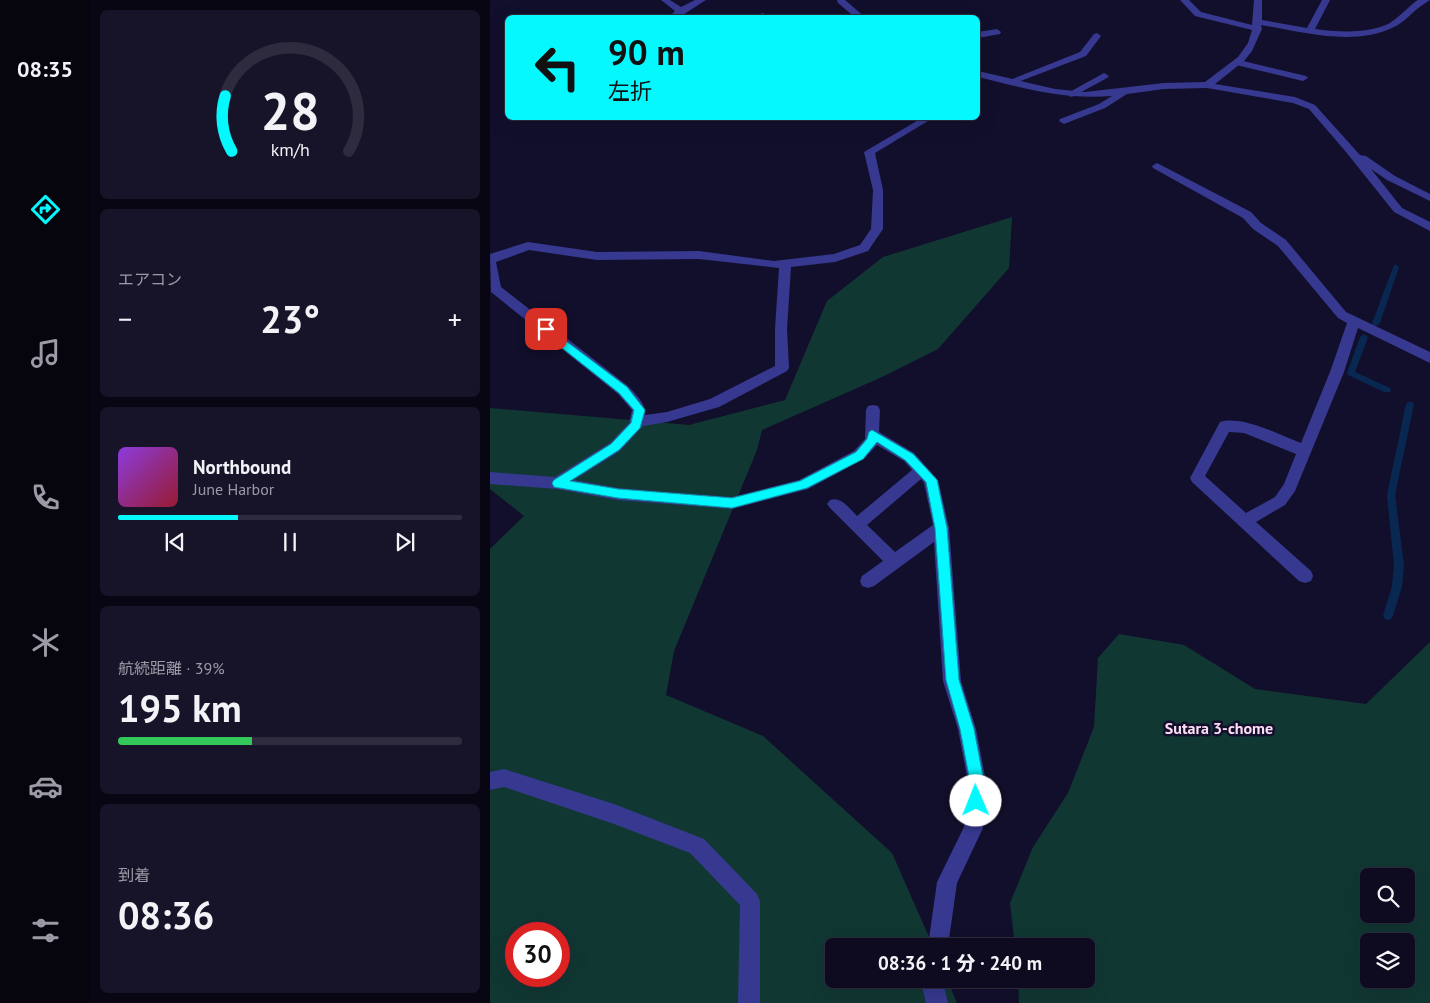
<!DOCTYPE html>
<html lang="ja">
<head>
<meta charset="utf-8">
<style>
	body { margin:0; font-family:"PT Sans","Noto Sans JP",sans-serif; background:#17142a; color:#f1f3f6; height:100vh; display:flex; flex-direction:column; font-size:19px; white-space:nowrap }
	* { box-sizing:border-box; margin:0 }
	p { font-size:16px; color:#9b9ba5 }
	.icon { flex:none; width:28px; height:28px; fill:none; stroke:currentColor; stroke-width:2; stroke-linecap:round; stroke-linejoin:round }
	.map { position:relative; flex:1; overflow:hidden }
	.sheet { display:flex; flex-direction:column; gap:10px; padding:10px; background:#080612; width:400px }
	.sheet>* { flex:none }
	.banner { position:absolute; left:15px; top:15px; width:475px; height:105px; border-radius:8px; box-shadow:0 5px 20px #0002,0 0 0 1px #2e2b3f; background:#06f8ff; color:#111; overflow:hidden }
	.controls { position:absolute; left:870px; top:868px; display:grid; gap:10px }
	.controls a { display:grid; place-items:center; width:55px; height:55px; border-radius:8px; background:#0e0b21; box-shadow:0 5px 20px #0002,0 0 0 1px #2e2b3f; font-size:25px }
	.speed { position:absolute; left:15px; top:922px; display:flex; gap:10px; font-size:25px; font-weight:700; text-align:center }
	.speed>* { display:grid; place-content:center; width:65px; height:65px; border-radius:50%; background:#0e0b21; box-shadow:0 5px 20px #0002,0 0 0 1px #2e2b3f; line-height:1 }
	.speed .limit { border:8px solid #d22; background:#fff; color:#111 }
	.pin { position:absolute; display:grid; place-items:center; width:42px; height:42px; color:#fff; margin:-21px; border-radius:10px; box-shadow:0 2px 8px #0006 }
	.me { position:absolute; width:55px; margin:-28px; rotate:359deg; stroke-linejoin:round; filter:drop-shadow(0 0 4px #0008) }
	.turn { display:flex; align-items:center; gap:18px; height:105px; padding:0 20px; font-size:22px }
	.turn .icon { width:65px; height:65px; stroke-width:2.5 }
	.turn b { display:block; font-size:35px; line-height:42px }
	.big { font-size:38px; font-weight:800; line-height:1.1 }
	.sheet .tile { flex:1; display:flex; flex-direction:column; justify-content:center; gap:8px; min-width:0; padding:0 18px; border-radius:8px; background:#17142a }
	.sheet .dial { align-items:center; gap:0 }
	.dial svg { height:130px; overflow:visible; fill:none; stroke:#2e2b3f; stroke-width:7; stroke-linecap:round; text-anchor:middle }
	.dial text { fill:#f1f3f6; stroke:none }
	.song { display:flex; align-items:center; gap:15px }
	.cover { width:60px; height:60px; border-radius:8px; background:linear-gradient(135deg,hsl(270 70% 55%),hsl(350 70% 35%)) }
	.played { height:5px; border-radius:2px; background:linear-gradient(90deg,#06f8ff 35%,#2e2b3f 35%) }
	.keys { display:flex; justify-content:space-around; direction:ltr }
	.heat { display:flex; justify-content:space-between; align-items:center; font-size:28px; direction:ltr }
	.charge { height:8px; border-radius:4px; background:linear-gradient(90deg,#34c759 39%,#2e2b3f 0) }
	.trip { position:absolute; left:335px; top:938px; width:270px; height:50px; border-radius:8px; background:#0e0b21; box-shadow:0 5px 20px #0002,0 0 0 1px #2e2b3f; font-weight:800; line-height:50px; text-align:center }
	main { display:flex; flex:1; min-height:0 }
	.tab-bar { display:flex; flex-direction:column; width:90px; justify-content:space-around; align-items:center; background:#06040d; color:#9b9ba5 }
	.tab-bar .icon { width:35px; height:35px }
	.tab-bar .on { color:#06f8ff }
	.tab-bar b { font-size:22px; color:#f1f3f6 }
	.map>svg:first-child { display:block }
	.green { fill:#113733; fill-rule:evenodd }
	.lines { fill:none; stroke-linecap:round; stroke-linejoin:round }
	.stream { fill:#082852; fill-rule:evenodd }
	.lane { fill:#36398f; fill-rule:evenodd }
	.street { fill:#36398f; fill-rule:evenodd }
	.route { fill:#06f8ff; stroke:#04a1a6 }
	.labels { text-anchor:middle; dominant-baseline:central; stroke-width:5; stroke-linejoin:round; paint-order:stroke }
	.neighbourhood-label { font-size:16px; font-weight:bold; fill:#ffdcf5; stroke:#120f2c }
</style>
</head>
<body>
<main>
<nav class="tab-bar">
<b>08:35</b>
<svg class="icon on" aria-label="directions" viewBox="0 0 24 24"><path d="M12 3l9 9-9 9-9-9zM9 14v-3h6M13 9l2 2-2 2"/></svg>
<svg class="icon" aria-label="music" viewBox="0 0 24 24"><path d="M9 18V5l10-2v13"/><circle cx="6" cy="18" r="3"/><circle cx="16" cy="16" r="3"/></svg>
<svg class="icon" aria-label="phone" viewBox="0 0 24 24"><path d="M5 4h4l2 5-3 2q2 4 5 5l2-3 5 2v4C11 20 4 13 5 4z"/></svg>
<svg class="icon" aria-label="climate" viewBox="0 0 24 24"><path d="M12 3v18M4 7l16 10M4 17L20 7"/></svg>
<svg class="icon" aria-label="car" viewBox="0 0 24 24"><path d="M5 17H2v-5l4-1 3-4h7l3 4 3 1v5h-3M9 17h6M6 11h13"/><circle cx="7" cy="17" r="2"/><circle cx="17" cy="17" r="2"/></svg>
<svg class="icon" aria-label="filters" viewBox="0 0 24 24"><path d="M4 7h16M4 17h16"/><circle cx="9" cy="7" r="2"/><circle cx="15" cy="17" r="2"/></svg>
</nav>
<section class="sheet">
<div class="tile dial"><svg viewBox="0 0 100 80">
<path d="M14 69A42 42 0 1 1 86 69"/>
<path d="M14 69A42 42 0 0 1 10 35" stroke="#06f8ff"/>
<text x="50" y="56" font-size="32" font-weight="700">28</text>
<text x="50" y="72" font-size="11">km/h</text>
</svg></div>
<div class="tile"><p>エアコン</p>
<div class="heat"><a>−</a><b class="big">23°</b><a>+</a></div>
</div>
<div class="tile">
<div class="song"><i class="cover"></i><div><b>Northbound</b><p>June Harbor</p></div></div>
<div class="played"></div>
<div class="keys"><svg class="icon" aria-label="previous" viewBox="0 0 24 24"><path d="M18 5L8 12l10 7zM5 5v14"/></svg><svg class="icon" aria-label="pause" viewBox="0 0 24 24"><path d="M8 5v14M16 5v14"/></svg><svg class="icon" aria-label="next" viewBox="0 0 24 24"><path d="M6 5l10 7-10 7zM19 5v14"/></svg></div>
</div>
<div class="tile"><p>航続距離 · 39%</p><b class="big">195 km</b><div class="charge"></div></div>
<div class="tile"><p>到着</p><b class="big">08:36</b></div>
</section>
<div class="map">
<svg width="940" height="1003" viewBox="0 0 940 1003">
	<rect width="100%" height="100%" fill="#120f2c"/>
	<path class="green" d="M 522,217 L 519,268 L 448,349 L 392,377 L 272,430 L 267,450 L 184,651 L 176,695 L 273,736 L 402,853 L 443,946 L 344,946 L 344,979 L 457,979 L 467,1003 L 0,1003 L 0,549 L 34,516 L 0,489 L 0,408 L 199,425 L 295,400 L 337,301 L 393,257 ZM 26,934 L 69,934 L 69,976 L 26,976 Z
		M 629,634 L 694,645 L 765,689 L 876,704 L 940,642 L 940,1003 L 529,1003 L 528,979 L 596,979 L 596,946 L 525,946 L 520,903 L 543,847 L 578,793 L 604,727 L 608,658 ZM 879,876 L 916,876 L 916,914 L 879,914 ZM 879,941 L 916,941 L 916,979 L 879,979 Z"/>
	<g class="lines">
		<path class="stream" d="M 904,265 L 906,265 L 909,267 L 890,323 L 886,326 L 883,325 L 882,323 Z
			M 874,334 L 878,337 L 865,372 L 900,388 L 901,390 L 900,392 L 894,392 L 858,375 L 857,373 L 870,337 Z
			M 920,401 L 924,404 L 905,495 L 914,565 L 912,586 L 903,616 L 901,619 L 898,620 L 895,619 L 893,616 L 902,586 L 904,565 L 897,495 L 916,404 Z"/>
		<path class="lane" d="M 272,13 L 275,14 L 275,18 L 264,18 Z
			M 607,33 L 611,36 L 596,56 L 523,84 L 517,84 L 515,82 L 590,52 L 604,34 Z
			M 749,60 L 816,76 L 818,78 L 813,81 L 746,65 L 746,61 Z
			M 614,73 L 619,76 L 617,78 L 584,96 L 581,97 L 576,94 Z"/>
		<path class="street" d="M 171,0 L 180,0 L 191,7 L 205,0 L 216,0 L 188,18 L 178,18 L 185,11 Z
			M 347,0 L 355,0 L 376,18 L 328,18 L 332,15 L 361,14 L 348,3 Z
			M 690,0 L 699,0 L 711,12 L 762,25 L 764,0 L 772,0 L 772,20 L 817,28 L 832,0 L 840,0 L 825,29 C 848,32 876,34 898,24 C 908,19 923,2 928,0 C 932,0 937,0 940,0 C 937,2 934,4 931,6 C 921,13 915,22 904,27 C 864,47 812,32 771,25 L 772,29 L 762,51 L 754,61 L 725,84 L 805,97 L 825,105 L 870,155 L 876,156 L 905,176 L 940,194 L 940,201 L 897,180 L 881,169 L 912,208 L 940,222 L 940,231 L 904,212 L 856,152 L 819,109 L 803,103 L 717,88 L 674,89 L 637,94 L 615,108 L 574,124 L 569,121 L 570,119 L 609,104 L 622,96 C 573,100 534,88 488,77 L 488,71 L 565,89 L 595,92 L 674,83 L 715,82 L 748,57 L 758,43 L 762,30 L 705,16 Z
			M 507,29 L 511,32 L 510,34 L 488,38 L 488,32 Z
			M 432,118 L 443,118 L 385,153 L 393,190 L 393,229 L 378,251 L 345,262 L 301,267 L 297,329 L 299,368 L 297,371 L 229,407 L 177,422 L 153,426 L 130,451 L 84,480 L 128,488 L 242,497 L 309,480 L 364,451 L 375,439 L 376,410 L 378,406 L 383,405 L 388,406 L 390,410 L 389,432 L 424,453 L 448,480 L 459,528 L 471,681 L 486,729 L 497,787 L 493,828 L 467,883 L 458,946 L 438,946 L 447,882 L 474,827 L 479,787 L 468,729 L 453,681 L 444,542 L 384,586 L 378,588 L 372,586 L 370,581 L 372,576 L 393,561 L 340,508 L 337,504 L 340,500 C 351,496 359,508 367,516 L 422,470 L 414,461 L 387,445 L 374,459 L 318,489 L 242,509 L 128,500 L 67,489 L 0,484 L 0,472 L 65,477 L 120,443 L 139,423 L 142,410 L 128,394 L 1,292 L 0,254 L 38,242 L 107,252 L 209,251 L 284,261 L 344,254 L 370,245 L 381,229 L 383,190 L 374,152 ZM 39,250 L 107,260 L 209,259 L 289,268 L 285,329 L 285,366 L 220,399 L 177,412 L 155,415 C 157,404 145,394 138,386 L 11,287 L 6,262 ZM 431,479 L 434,483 L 443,525 L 405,552 L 377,525 Z
			M 667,163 L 761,212 L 771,223 L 796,240 L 856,312 L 940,352 L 940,363 L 868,328 L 854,372 L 805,491 L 795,505 L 766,522 L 821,571 L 823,576 L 821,581 L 815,583 L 809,581 L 702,482 L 700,478 L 730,422 C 752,415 790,435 811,443 L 840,372 L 857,323 L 848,318 L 788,246 L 763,229 L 753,218 L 663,168 L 662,166 ZM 739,432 L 754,433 L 806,454 L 794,484 L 785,497 L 756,513 L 715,476 Z
			M 14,769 L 124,804 L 214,839 L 267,894 L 270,901 L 270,1003 L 248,1003 L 250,905 L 200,853 L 124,824 L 14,787 L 0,790 L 0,772 Z
			M 434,979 L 454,979 L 454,986 L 458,1003 L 436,1003 L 432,986 Z"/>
	</g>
	<path class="route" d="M 56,326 L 137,387 L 155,410 L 150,428 L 129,450 L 80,481 L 128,489 L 242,498 L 310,481 L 366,452 L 377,439 L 379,432 L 382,430 L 423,454 L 447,480 L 457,528 L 469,680 L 484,729 L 495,787 L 491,806 L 486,808 L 481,806 L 479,801 L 481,787 L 470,729 L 456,680 L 445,528 L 436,482 L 415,460 L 387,442 L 373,459 L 317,488 L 242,508 L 128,498 L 64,487 L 62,483 L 64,480 L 121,444 L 141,423 L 144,410 L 129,393 L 52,332 L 51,329 Z"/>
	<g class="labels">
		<g class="neighbourhood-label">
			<text x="729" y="728">Sutara 3-chome</text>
		</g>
	</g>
</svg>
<div class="controls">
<a><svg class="icon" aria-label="search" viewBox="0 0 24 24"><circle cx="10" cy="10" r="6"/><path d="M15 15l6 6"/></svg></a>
<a><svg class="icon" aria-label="layers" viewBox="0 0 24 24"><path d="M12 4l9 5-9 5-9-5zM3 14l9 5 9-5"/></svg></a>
</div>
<div class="speed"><div class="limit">30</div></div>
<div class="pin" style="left:56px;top:329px;background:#d93025"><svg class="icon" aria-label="arrive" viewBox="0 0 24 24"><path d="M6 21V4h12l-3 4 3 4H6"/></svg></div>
<svg class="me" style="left:486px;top:801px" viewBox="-20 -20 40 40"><circle r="19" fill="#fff"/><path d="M0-13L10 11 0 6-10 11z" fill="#06f8ff"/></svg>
<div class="trip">08:36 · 1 分 · 240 m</div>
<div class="banner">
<div class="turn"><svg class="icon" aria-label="left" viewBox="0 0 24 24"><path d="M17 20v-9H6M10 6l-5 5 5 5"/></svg><div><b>90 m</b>左折</div></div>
</div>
</div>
</main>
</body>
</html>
